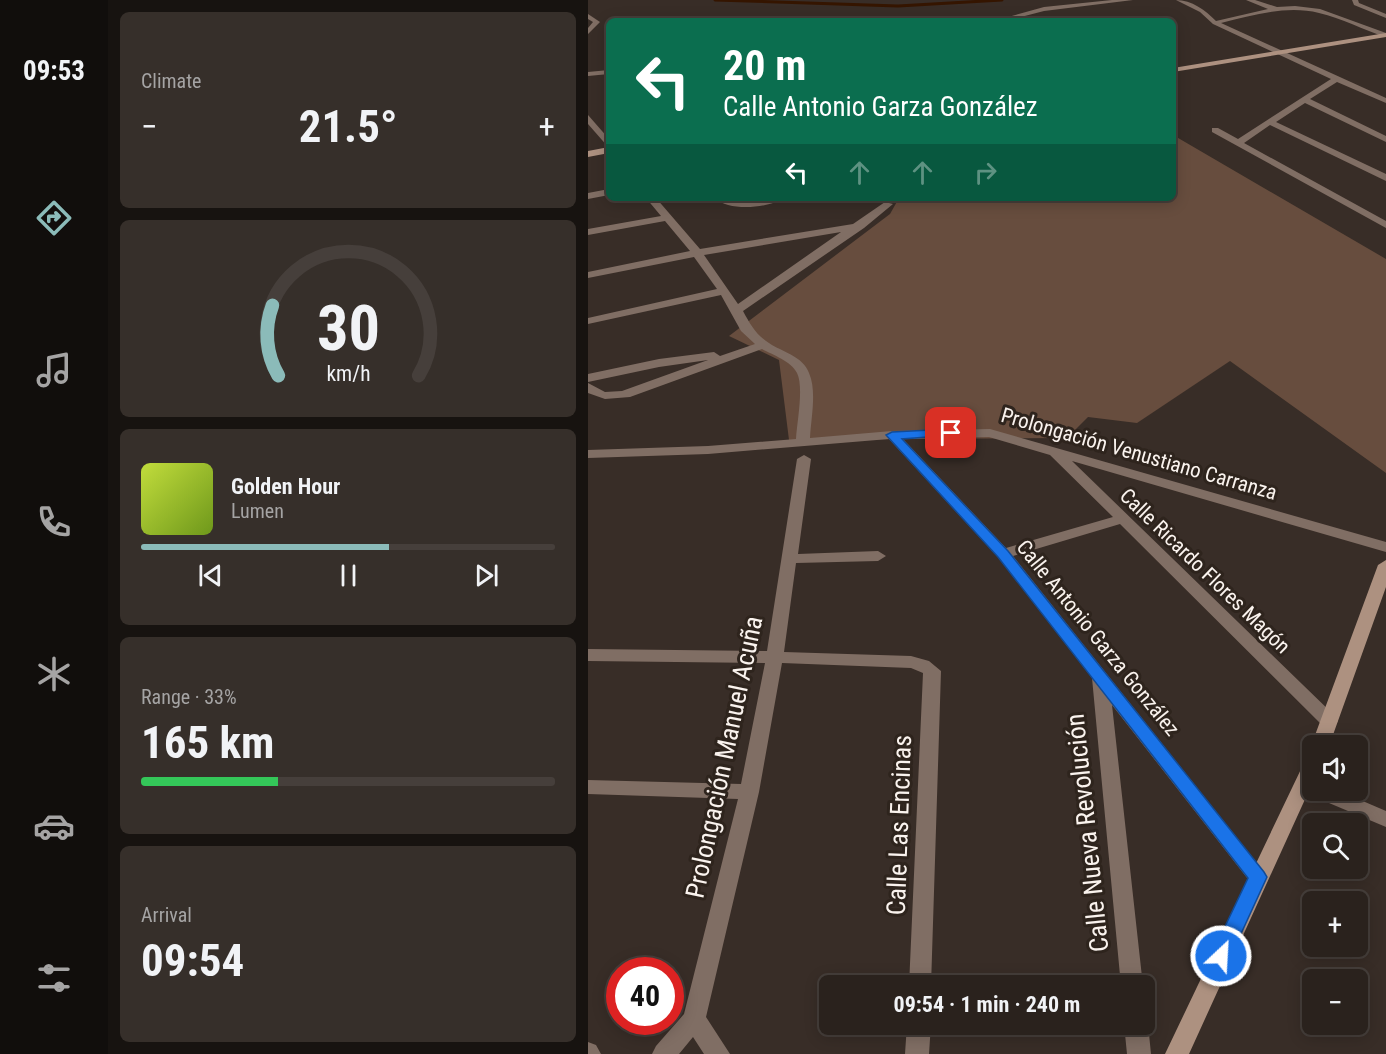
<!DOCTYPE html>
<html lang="en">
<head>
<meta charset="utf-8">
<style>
	body { margin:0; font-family:"Roboto Condensed",sans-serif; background:#362f2a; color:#f1f3f6; height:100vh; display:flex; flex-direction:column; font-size:22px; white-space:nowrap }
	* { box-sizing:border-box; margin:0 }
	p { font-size:20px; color:#a5a4a4 }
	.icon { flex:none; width:33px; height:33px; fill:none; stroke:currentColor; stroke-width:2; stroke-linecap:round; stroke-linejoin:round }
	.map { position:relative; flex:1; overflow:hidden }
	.drawer { display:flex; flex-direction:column; gap:12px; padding:12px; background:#171310; width:480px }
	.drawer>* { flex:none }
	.guide { position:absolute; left:18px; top:18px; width:570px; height:183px; border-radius:9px; box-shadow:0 3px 15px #0003,0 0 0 2px #463f3b; background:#0b6e4f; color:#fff; overflow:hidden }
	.tools { position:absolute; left:714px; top:735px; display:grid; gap:12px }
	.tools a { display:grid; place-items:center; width:66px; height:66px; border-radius:9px; background:#2a221d; box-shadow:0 3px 15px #0003,0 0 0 2px #463f3b; font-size:30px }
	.speed { position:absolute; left:18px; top:957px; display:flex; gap:12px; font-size:30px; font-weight:700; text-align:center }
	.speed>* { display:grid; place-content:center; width:78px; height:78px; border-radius:50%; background:#2a221d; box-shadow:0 3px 15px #0003,0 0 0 2px #463f3b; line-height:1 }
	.speed .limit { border:9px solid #d22; background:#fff; color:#111 }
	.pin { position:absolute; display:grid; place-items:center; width:51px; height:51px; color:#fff; margin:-26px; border-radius:12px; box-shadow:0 3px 9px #0006 }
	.me { position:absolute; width:66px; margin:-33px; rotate:25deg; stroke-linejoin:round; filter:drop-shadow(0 0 4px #0008) }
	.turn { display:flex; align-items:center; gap:21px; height:126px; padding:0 18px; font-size:27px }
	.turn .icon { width:78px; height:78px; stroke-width:2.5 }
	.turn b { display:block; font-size:42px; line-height:51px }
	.lanes { display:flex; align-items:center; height:57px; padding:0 18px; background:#0003; justify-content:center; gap:30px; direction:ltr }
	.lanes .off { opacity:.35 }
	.big { font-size:45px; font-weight:700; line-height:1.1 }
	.drawer .widget { flex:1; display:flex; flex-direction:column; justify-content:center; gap:9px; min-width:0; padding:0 21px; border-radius:9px; background:#362f2a }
	.drawer .dial { align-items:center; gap:0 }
	.dial svg { height:156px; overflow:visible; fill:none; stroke:#463f3b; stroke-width:7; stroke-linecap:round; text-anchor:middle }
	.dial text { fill:#f1f3f6; stroke:none }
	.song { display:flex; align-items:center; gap:18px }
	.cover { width:72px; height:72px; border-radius:9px; background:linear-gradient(135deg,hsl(70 70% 55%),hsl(80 70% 35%)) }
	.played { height:6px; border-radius:3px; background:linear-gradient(90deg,#8bbbb9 60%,#463f3b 60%) }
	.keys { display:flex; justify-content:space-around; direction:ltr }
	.heat { display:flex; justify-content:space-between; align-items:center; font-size:33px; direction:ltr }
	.charge { height:9px; border-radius:4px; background:linear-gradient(90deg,#34c759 33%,#463f3b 0) }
	.trip { position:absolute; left:231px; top:975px; width:336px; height:60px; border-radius:9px; background:#2a221d; box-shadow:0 3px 15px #0003,0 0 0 2px #463f3b; font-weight:700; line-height:60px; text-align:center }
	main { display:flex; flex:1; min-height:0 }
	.tab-bar { display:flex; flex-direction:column; width:108px; justify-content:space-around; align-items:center; background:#110e0c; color:#a5a4a4 }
	.tab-bar .icon { width:42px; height:42px }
	.tab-bar .on { color:#8bbbb9 }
	.tab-bar b { font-size:27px; color:#f1f3f6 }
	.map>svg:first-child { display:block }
	.green { fill:#674d3e }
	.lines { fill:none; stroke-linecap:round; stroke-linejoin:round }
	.stream { stroke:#351500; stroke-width:3 }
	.street { fill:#806e64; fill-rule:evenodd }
	.secondary { fill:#ad9180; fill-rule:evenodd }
	.route { fill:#1a73e8; stroke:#114b97; stroke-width:1.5 }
	.labels { text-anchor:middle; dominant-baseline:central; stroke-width:6; stroke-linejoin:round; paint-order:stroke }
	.street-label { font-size:21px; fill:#faf3ee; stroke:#2e241d }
	.near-street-label { font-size:26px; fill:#faf3ee; stroke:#2e241d }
</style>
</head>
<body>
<main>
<nav class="tab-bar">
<b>09:53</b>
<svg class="icon on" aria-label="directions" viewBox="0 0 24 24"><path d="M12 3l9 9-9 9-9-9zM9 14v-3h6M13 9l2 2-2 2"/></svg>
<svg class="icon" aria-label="music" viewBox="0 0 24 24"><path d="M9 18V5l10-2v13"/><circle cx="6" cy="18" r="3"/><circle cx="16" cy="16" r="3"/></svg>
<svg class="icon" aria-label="phone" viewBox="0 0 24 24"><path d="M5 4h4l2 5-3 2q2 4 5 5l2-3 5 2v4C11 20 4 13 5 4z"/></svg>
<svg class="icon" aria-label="climate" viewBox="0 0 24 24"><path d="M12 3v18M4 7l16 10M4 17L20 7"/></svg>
<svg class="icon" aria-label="car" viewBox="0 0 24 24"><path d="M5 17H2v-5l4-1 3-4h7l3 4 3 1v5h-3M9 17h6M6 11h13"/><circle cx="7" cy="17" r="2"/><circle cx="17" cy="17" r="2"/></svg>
<svg class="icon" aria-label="filters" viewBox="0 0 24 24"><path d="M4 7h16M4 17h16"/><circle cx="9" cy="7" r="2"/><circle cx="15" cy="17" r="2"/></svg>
</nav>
<section class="drawer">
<div class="widget"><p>Climate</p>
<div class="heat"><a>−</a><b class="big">21.5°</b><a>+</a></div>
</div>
<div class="widget dial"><svg viewBox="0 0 100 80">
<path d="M14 69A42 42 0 1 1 86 69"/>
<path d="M14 69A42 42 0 0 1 11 33" stroke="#8bbbb9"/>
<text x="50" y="56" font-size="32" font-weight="700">30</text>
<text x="50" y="72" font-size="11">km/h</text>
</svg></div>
<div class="widget">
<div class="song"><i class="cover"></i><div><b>Golden Hour</b><p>Lumen</p></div></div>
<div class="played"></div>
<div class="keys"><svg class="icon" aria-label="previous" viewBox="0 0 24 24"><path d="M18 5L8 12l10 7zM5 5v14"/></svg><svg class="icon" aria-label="pause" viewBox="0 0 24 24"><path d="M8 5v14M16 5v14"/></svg><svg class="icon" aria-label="next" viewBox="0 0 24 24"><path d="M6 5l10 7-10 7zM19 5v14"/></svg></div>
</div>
<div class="widget"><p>Range · 33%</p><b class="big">165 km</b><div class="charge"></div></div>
<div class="widget"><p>Arrival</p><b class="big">09:54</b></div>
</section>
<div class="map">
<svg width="798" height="1054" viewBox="0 0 798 1054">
	<rect width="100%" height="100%" fill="#382d27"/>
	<path class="green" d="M 585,135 L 798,259 L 798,473 L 642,361 L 549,423 L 500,417 L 479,438 L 201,440 L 191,360 L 141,336 L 302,214 L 311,198 L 585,198 Z"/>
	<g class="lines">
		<path class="stream" d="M 127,0 L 310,6 L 414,0"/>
		<path class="street" d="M 524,0 L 545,0 L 456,11 L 417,21 L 406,21 L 456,7 Z
			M 588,0 C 604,0 617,10 628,21 L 680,9 L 658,0 L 667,0 L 689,7 L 707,6 L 732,9 L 798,33 L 798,37 C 775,30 754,18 731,13 C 699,5 665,15 633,23 L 798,98 L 798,103 L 749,82 L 722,99 L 798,136 L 798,142 L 717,103 L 688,122 L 798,174 L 798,181 L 682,125 L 656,143 L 798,221 L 798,228 L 624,132 L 624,128 L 630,128 L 650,139 L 743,79 L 625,24 L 612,12 Z
			M 764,0 L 770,0 L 771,3 L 798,14 L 798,18 L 766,5 Z
			M 0,14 L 12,22 L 0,34 L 0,28 L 5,22 L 0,19 Z
			M 145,16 L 184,21 L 95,21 L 98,19 Z
			M 21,70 L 21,74 L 0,76 L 0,72 Z
			M 0,115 L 21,139 L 21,148 L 0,124 Z
			M 21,189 L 21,195 L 0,199 L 0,193 Z
			M 58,198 L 68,198 L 112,249 L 265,224 L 297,202 L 305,204 L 276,228 L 155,311 C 162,324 168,335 181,343 C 194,352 215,356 221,373 C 229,391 223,418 222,438 L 304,431 L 402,429 L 798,542 L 798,552 L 484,461 L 747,716 L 750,721 L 747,726 L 741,727 L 735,726 L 532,524 L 425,556 L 680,877 L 677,883 L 670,885 L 663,883 L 524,705 L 555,986 L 533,986 L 504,678 L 410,557 L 301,439 L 120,454 L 0,458 L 0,450 L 120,446 L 208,439 C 209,422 216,387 209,373 C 203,361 185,355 174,349 L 42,397 L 17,399 L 0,393 L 0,383 L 17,392 L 34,391 L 120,360 L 71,367 L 0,382 L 0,374 L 71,359 L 126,352 L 132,356 L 167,344 L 153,331 L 133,295 L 0,324 L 0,318 L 129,289 L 106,257 L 0,278 L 0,272 L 102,251 L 77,221 L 0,235 L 0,229 L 73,216 ZM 253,232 L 150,304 L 116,255 ZM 401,437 L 462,455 L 525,517 L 418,548 L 315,439 Z
			M 127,198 L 152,202 L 196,198 C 181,208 141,212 127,198 Z
			M 216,455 L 223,459 L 210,554 L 290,551 L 298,556 L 290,561 L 208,563 L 196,652 L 323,656 L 341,661 L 353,671 L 343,986 L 321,986 L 335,673 L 323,668 L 194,663 L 171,792 L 118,1017 L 142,1054 L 116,1054 L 105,1037 L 91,1054 L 64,1054 L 68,1046 L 96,1014 L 150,799 L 0,794 L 0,780 L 153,784 L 177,663 L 0,661 L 0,649 L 179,651 L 209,459 Z
			M 724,784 L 724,790 L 749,790 L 798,811 L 798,827 L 722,795 L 719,790 Z
			M 556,1017 L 560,1024 L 563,1054 L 539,1054 L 536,1024 L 556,1024 Z
			M 319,1024 L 343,1024 L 341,1054 L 317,1054 Z
			M 0,1042 L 8,1045 L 13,1054 L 0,1054 Z"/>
		<path class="secondary" d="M 798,33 L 798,37 L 585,72 L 585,68 Z
			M 21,147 L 21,153 L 0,157 L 0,151 Z
			M 798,560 L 798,587 L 741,746 L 724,746 L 724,749 L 723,746 L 790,565 Z
			M 724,758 L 724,784 L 601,1054 L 577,1054 L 715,765 L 717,760 Z"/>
	</g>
	<path class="route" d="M 363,429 L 368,430 L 368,435 L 314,439 L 420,551 L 676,872 L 679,877 L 640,962 L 633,964 L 626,962 L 623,956 L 660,878 L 410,557 L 298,435 L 304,432 Z"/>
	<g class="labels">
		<g class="street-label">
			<text transform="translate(551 454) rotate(16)">Prolongación Venustiano Carranza</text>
			<text transform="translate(617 571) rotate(44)">Calle Ricardo Flores Magón</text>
			<text transform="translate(510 638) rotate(51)">Calle Antonio Garza González</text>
		</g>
		<g class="near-street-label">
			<text transform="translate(136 757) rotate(-78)">Prolongación Manuel Acuña</text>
			<text transform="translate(311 825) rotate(-88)">Calle Las Encinas</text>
			<text transform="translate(499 833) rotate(-96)">Calle Nueva Revolución</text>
		</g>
	</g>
</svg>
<div class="tools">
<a><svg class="icon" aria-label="sound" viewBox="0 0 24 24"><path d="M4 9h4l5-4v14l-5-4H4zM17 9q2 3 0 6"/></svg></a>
<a><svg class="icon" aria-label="search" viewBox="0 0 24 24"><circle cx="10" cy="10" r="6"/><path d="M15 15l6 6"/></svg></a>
<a>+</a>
<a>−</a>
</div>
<div class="speed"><div class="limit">40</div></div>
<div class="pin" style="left:363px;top:433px;background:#d93025"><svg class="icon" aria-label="arrive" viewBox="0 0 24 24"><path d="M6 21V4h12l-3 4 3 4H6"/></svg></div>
<svg class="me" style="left:633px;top:956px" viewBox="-20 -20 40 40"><circle r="17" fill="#1a73e8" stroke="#fff" stroke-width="3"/><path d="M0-11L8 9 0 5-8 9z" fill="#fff"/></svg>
<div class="trip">09:54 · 1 min · 240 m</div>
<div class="guide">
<div class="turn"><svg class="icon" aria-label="left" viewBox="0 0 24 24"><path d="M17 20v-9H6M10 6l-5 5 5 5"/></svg><div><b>20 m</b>Calle Antonio Garza González</div></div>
<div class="lanes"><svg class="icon" aria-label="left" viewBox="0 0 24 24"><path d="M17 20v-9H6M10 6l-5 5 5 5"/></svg><svg class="icon off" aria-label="ahead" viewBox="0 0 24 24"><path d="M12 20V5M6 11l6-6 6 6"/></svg><svg class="icon off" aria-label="ahead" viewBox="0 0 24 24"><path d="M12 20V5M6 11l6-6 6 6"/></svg><svg class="icon off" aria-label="right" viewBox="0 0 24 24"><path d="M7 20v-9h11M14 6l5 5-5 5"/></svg></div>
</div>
</div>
</main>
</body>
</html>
